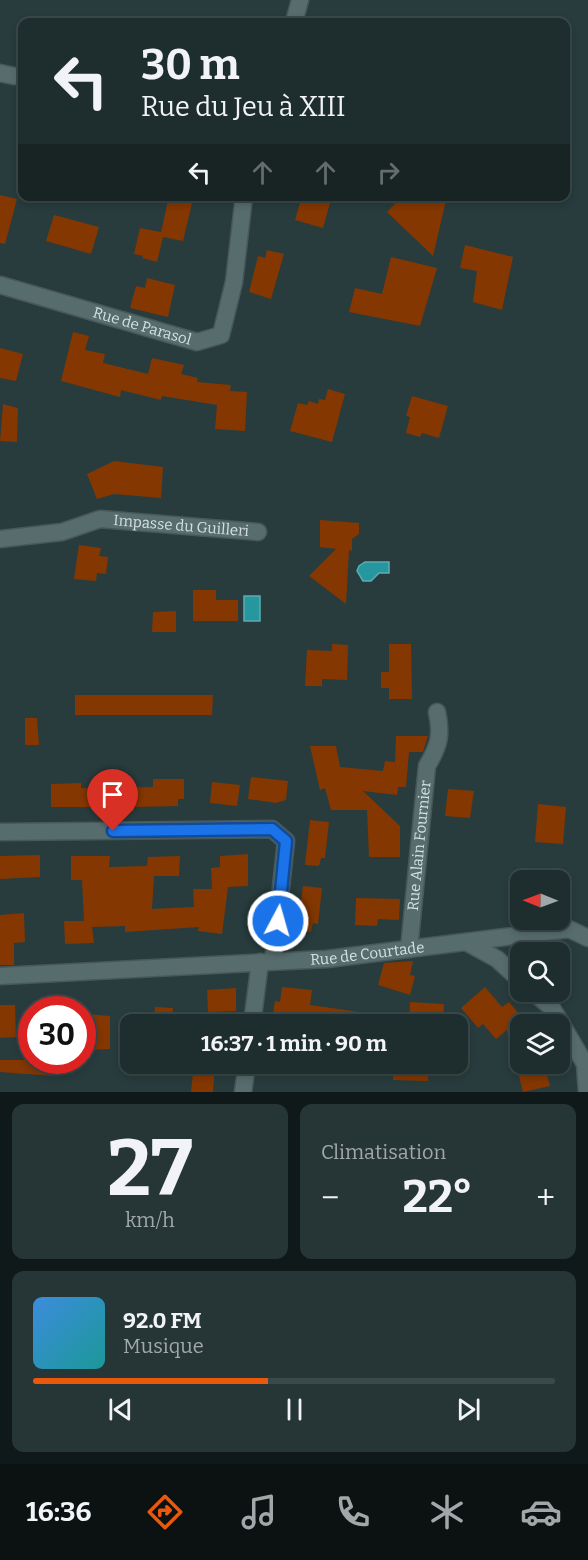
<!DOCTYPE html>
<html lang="fr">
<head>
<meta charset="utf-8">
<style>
	body { margin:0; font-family:Bitter,serif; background:#263536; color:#f1f3f6; height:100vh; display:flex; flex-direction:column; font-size:22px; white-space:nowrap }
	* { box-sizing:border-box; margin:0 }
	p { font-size:20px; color:#a1a8aa }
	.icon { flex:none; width:33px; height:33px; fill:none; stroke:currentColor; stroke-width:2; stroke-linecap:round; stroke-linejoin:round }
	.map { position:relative; height:1092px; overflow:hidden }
	.drawer { display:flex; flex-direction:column; gap:12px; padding:12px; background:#101919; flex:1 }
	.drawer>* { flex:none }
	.banner { position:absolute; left:18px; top:18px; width:552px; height:183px; border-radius:12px; box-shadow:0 3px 9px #0003,0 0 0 2px #3c494a; background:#1e2d2e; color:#f1f3f6; overflow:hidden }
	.needle { width:39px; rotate:271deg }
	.tools { position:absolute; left:510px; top:870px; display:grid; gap:12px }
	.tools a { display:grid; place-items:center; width:60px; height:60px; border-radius:12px; background:#1e2d2e; box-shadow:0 3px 9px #0003,0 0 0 2px #3c494a; font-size:30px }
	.speed { position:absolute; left:18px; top:996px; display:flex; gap:12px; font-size:30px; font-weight:700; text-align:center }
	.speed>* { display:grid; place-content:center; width:78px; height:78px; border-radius:50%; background:#1e2d2e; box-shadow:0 3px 9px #0003,0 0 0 2px #3c494a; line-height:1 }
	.speed .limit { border:9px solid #d22; background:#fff; color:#111 }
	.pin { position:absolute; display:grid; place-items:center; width:51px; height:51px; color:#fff; margin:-62px -26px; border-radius:50% 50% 50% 0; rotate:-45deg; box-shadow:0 0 6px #0007 }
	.pin .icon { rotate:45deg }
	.me { position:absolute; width:66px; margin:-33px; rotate:6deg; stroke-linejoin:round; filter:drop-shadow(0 0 4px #0008) }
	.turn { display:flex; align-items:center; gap:21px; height:126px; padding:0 24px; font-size:27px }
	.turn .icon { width:78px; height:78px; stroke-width:2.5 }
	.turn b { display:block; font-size:42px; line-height:51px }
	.lanes { display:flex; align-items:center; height:57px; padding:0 24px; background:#0003; justify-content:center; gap:30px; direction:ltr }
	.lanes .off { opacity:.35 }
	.big { font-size:45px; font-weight:700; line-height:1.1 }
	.drawer .widget { flex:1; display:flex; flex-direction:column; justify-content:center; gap:9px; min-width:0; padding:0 21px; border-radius:12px; background:#263536 }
	.drawer .dial { align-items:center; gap:0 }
	.dial b { font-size:78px; line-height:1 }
	.song { display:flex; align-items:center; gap:18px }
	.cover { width:72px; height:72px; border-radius:9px; background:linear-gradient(135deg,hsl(210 70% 55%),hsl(180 70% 35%)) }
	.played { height:6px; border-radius:3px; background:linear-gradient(90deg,#ea580c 45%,#3c494a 45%) }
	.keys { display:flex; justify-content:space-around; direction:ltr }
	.heat { display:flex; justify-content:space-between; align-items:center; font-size:33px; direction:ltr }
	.drawer .tiles { flex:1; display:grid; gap:12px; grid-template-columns:1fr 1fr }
	.widget:last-child { grid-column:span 2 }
	.trip { position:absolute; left:120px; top:1014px; width:348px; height:60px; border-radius:12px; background:#1e2d2e; box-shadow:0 3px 9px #0003,0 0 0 2px #3c494a; font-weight:700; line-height:60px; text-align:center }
	.tab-bar { display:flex; height:96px; justify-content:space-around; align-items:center; background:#0c1212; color:#a1a8aa }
	.tab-bar .icon { width:42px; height:42px }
	.tab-bar .current { color:#ea580c }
	.tab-bar b { font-size:27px; color:#f1f3f6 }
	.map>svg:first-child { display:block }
	.water { fill:#27979f; stroke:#5badb3; stroke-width:1.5 }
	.building { fill:#843700 }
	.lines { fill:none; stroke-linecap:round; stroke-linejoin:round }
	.minor-casing { stroke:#475859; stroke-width:19 }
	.minor { stroke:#576c6d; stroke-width:16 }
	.route-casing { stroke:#114b97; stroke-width:15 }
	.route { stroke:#1a73e8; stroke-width:10 }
	.labels { text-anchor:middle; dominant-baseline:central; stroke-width:6; stroke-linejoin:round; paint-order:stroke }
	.street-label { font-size:15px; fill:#d4e0e1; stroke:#1e3233 }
</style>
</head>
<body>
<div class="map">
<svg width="588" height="1092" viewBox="0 0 588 1092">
	<rect width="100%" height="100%" fill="#283c3d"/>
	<path class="water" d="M 365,562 L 389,562 L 389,573 L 379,573 L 371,581 L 363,581 L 357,571 L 359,566 Z
		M 244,596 L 260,596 L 260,621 L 244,621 Z"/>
	<path class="building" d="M 0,195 L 17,199 L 5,244 L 0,243 Z
		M 169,196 L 193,199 L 183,241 L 163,237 L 157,262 L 142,258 L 143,256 L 134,254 L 140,228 L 161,232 Z
		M 302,196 L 332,196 L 323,228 L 295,220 Z
		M 402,196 L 447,196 L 433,256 L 387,212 Z
		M 54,215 L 99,227 L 91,254 L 46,241 Z
		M 465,245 L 513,257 L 502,310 L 473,302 L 477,271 L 460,268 Z
		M 267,250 L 284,254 L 271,299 L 249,292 L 258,256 L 265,258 Z
		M 391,257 L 437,268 L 420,326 L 349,312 L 355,288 L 382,294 Z
		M 147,278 L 175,285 L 168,317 L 130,308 L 136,286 L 145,288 Z
		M 73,332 L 89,336 L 85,350 L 105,354 L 103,363 L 148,374 L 152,358 L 184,365 L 181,374 L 198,378 L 197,382 L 231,385 L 230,391 L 247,392 L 245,431 L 215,429 L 217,405 L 162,396 L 161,400 L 121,390 L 120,397 L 61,381 Z
		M 0,348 L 23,354 L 16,381 L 0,378 Z
		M 328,389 L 345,394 L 332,442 L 290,431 L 298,403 L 307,405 L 309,401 L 318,404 L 319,399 L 325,400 Z
		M 412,396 L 448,406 L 439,438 L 422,433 L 420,437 L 406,433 L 410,417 L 406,416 Z
		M 3,404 L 18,408 L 17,442 L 0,441 Z
		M 114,461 L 163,467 L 161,498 L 114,494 L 97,499 L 87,474 Z
		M 320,520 L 359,523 L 359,534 L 352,539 L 352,551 L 349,550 L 346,604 L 309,576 L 336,549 L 320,547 Z
		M 79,545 L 101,548 L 99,556 L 108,557 L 106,574 L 97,573 L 96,581 L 74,579 Z
		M 193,590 L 216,590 L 216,600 L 238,600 L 238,621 L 193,621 Z
		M 176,611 L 176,632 L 152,632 L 153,612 Z
		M 332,644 L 348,645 L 347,680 L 322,679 L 322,686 L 305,686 L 307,650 L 332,651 Z
		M 389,644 L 411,644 L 412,699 L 389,699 L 389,688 L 381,688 L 381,672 L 389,672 Z
		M 75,695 L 213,695 L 212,715 L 75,715 Z
		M 25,718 L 37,718 L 39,745 L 25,745 Z
		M 396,736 L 428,736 L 423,752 L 409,752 L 406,787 L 398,787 L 397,795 L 363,791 L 400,826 L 400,857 L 369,857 L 367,810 L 331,810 L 325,788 L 320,790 L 310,746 L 336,746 L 340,767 L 383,771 L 385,761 L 395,762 Z
		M 251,777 L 288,781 L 286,800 L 276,803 L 248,799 Z
		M 153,779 L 184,779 L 184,799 L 178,799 L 178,806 L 134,807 L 134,811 L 106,811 L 106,807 L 51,807 L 51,784 L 81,783 L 81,788 L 153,787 Z
		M 212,782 L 240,785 L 237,806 L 210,803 Z
		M 448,789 L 474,791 L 470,818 L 445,816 Z
		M 538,804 L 566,807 L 563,844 L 535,842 Z
		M 310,820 L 329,822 L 325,858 L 321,858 L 319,866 L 305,865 Z
		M 248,854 L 248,886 L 228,887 L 222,934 L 198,931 L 199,927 L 125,932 L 125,926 L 92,927 L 94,943 L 65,944 L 64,921 L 84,921 L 82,880 L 71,880 L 71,856 L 110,856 L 109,867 L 147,866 L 148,857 L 180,856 L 179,876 L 154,876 L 152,909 L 194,907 L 193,889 L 212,889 L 211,868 L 220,867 L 220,856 Z
		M 40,855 L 40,877 L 0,879 L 0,856 Z
		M 303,886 L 322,888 L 318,924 L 313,923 L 311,932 L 297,931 Z
		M 356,898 L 400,899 L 399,920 L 378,919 L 377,926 L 355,925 Z
		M 24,913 L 25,942 L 14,943 L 14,965 L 0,965 L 0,915 Z
		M 413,961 L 410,975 L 415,976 L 410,995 L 378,985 L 384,963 Z
		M 282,987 L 312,990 L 310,1005 L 388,1016 L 388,1024 L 302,1024 L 303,1018 L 273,1013 L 275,1001 L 280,1002 Z
		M 485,987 L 502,1007 L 509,1002 L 526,1022 L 508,1037 L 507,1030 L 496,1039 L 483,1024 L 478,1028 L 461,1008 Z
		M 236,988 L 236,1011 L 208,1012 L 207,990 Z
		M 410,1002 L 444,1004 L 443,1024 L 409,1024 Z
		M 0,1005 L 15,1005 L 16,1037 L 0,1038 Z
		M 155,1007 L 173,1008 L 172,1024 L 154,1024 Z
		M 85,1014 L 110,1016 L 110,1049 L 86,1050 Z
		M 0,1060 L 56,1060 L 54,1076 L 0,1072 Z
		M 194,1064 L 215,1064 L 213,1092 L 191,1092 Z
		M 394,1064 L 429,1064 L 428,1081 L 393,1080 Z
		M 516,1064 L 544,1064 L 550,1086 L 523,1092 Z"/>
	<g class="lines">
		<g class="minor-casing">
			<g id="minor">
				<path d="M 294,22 L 300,0"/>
				<path d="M 0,73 L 14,76"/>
				<path id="s1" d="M 0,285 L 197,342 L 221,335 L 234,282 L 244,196"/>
				<path id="s2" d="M 0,539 L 62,532 L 100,519 L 258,532"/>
				<path d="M 0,832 L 272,829 L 286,841 L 273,961"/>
				<path d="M 466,942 L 497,959 L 520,980"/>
				<path id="s3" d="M 409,949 L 427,766 C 439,746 442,735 437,712"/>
				<path id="s4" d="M 0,976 L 327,959 L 569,929 L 588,938"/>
				<path d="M 533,992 L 552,1008 L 585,1064 L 587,1092"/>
				<path d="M 252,1024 L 260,962"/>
				<path d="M 243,1092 L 247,1064"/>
			</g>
		</g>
		<use href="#minor" class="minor"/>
	</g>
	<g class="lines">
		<g class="route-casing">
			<path id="route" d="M 113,831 L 272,829 L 286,841 L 278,921"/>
		</g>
		<use href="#route" class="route"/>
	</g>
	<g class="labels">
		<g class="street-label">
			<text stroke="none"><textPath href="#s1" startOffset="148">Rue de Parasol</textPath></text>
			<text stroke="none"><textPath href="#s2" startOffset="184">Impasse du Guilleri</textPath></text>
			<text stroke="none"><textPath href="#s3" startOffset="104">Rue Alain Fournier</textPath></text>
			<text stroke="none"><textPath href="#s4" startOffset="368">Rue de Courtade</textPath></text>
		</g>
	</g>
</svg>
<div class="tools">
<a><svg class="needle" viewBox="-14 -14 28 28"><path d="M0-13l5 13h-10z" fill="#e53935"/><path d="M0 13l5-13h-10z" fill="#a1a8aa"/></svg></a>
<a><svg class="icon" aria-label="search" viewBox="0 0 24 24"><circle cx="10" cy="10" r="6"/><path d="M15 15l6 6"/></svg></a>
<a><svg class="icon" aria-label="layers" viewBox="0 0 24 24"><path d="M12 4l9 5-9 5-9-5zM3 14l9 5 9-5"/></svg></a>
</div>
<div class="speed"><div class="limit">30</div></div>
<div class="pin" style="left:113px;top:831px;background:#d93025"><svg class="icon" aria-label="arrive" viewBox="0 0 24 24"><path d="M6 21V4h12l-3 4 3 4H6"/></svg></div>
<svg class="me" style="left:278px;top:921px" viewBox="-20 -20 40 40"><circle r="17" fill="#1a73e8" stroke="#fff" stroke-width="3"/><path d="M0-11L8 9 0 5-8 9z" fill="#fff"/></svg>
<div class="trip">16:37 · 1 min · 90 m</div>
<div class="banner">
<div class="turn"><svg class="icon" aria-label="left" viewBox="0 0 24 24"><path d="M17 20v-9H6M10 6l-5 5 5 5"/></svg><div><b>30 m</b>Rue du Jeu à XIII</div></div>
<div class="lanes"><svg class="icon" aria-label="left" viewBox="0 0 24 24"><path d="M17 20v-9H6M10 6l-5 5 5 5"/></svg><svg class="icon off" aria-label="ahead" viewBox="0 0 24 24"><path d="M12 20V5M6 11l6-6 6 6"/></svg><svg class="icon off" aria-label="ahead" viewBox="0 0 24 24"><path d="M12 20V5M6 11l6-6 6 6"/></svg><svg class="icon off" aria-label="right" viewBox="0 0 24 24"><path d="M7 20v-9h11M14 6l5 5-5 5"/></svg></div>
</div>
</div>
<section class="drawer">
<div class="tiles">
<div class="widget dial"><b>27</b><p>km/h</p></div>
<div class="widget"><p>Climatisation</p>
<div class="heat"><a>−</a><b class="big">22°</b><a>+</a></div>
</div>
<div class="widget">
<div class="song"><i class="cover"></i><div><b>92.0 FM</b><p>Musique</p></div></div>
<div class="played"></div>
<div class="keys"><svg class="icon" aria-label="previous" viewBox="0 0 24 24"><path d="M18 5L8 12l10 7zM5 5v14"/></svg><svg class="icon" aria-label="pause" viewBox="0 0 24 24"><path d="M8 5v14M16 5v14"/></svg><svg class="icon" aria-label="next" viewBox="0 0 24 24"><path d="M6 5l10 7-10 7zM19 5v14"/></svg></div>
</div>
</div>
</section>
<nav class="tab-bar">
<b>16:36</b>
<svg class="icon current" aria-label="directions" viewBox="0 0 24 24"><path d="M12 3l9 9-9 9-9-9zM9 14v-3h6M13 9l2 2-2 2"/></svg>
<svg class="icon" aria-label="music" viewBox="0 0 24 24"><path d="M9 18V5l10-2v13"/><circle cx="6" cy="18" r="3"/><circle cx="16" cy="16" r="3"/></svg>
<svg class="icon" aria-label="phone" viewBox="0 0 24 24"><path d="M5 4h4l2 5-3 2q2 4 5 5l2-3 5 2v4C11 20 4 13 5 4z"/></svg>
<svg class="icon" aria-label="climate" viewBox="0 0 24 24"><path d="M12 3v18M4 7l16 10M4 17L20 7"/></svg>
<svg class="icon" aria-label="car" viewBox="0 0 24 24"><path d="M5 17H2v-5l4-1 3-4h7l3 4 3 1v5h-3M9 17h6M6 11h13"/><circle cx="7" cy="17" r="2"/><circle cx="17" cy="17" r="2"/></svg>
</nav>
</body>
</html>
